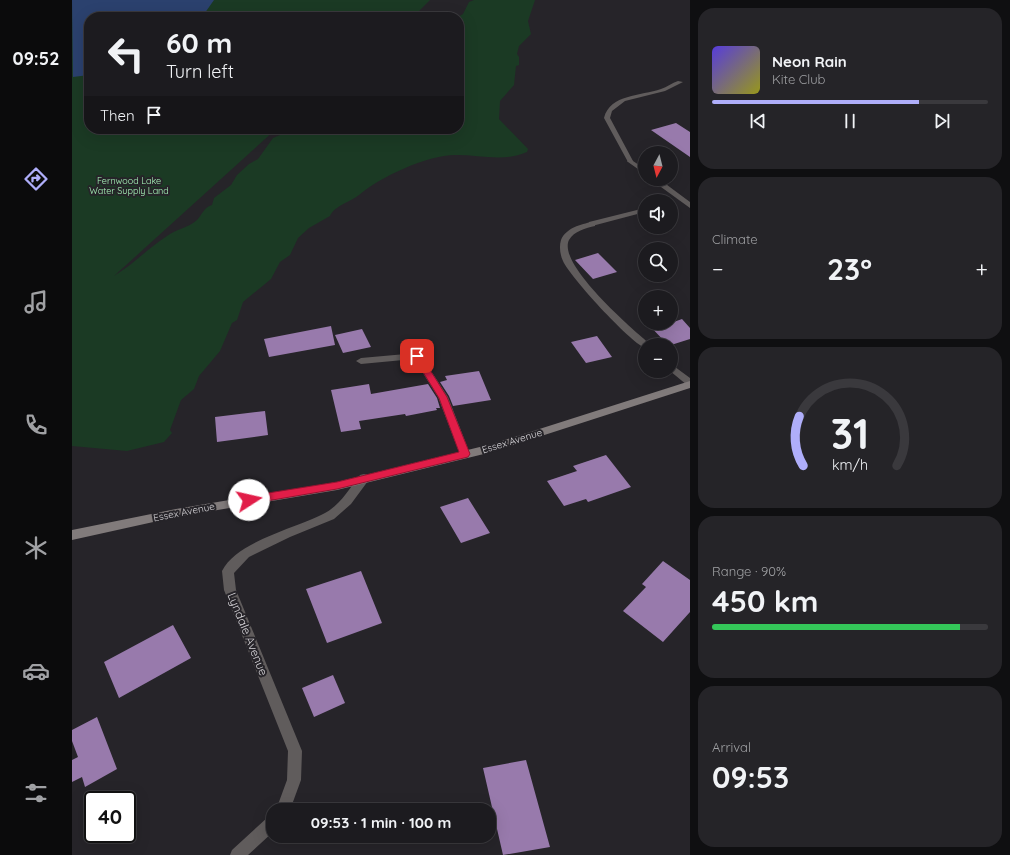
<!DOCTYPE html>
<html lang="en">
<head>
<meta charset="utf-8">
<style>
	body { margin:0; font-family:Quicksand,sans-serif; background:#252428; color:#f1f3f6; height:100vh; display:flex; flex-direction:column; font-size:15px; white-space:nowrap }
	* { box-sizing:border-box; margin:0 }
	p { font-size:13px; color:#a0a1a4 }
	.icon { flex:none; width:22px; height:22px; fill:none; stroke:currentColor; stroke-width:2; stroke-linecap:round; stroke-linejoin:round }
	.map { position:relative; flex:1; overflow:hidden }
	.drawer { display:flex; flex-direction:column; gap:8px; padding:8px; background:#0f0f11; width:320px }
	.drawer>* { flex:none }
	.hud { position:absolute; left:12px; top:12px; width:380px; height:122px; border-radius:16px; box-shadow:0 4px 16px #0002,0 0 0 1px #3a393d; background:#1c1b1f; color:#f1f3f6; overflow:hidden }
	.needle { width:26px; rotate:187deg }
	.tools { position:absolute; left:566px; top:146px; display:grid; gap:8px }
	.tools a { display:grid; place-items:center; width:40px; height:40px; border-radius:50%; background:#1c1b1f; box-shadow:0 4px 16px #0002,0 0 0 1px #3a393d; font-size:20px }
	.speed { position:absolute; left:12px; top:791px; display:flex; gap:8px; font-size:20px; font-weight:700; text-align:center }
	.speed>* { display:grid; place-content:center; width:52px; height:52px; border-radius:50%; background:#1c1b1f; box-shadow:0 4px 16px #0002,0 0 0 1px #3a393d; line-height:1 }
	.speed .limit { border:2px solid #111; border-radius:6px; background:#fff; color:#111 }
	.pin { position:absolute; display:grid; place-items:center; width:34px; height:34px; color:#fff; margin:-17px; border-radius:8px; box-shadow:0 2px 6px #0006 }
	.me { position:absolute; width:44px; margin:-22px; rotate:80deg; stroke-linejoin:round; filter:drop-shadow(0 0 3px #0008) }
	.turn { display:flex; align-items:center; gap:14px; height:84px; padding:0 16px; font-size:18px }
	.turn .icon { width:52px; height:52px; stroke-width:2.5 }
	.turn b { display:block; font-size:28px; line-height:34px }
	.then { display:flex; align-items:center; height:38px; padding:0 16px; background:#0003; gap:8px; font-size:15px }
	.big { font-size:30px; font-weight:700; line-height:1.1 }
	.drawer .widget { flex:1; display:flex; flex-direction:column; justify-content:center; gap:6px; min-width:0; padding:0 14px; border-radius:16px; background:#252428 }
	.drawer .dial { align-items:center; gap:0 }
	.dial svg { height:104px; overflow:visible; fill:none; stroke:#3a393d; stroke-width:7; stroke-linecap:round; text-anchor:middle }
	.dial text { fill:#f1f3f6; stroke:none }
	.song { display:flex; align-items:center; gap:12px }
	.cover { width:48px; height:48px; border-radius:6px; background:linear-gradient(135deg,hsl(250 70% 55%),hsl(60 70% 35%)) }
	.played { height:4px; border-radius:2px; background:linear-gradient(90deg,#afaefa 75%,#3a393d 75%) }
	.keys { display:flex; justify-content:space-around; direction:ltr }
	.heat { display:flex; justify-content:space-between; align-items:center; font-size:22px; direction:ltr }
	.charge { height:6px; border-radius:3px; background:linear-gradient(90deg,#34c759 90%,#3a393d 0) }
	.trip { position:absolute; left:194px; top:803px; width:230px; height:40px; border-radius:16px; background:#1c1b1f; box-shadow:0 4px 16px #0002,0 0 0 1px #3a393d; font-weight:700; line-height:40px; text-align:center }
	main { display:flex; flex:1; min-height:0 }
	.dock { display:flex; flex-direction:column; width:72px; justify-content:space-around; align-items:center; background:#0b0b0c; color:#a0a1a4 }
	.dock .icon { width:28px; height:28px }
	.dock .active { color:#afaefa }
	.dock b { font-size:18px; color:#f1f3f6 }
	.map>svg:first-child { display:block }
	.green { fill:#1b3a24 }
	.water { fill:#2b416e }
	.building { fill:#987aac }
	.lines { fill:none; stroke-linecap:round; stroke-linejoin:round }
	.lane { fill:#605c5c; fill-rule:evenodd }
	.street { fill:#605c5c; fill-rule:evenodd }
	.secondary { fill:#817b7b; fill-rule:evenodd }
	.route { fill:#e11d48; stroke:#92132f }
	.labels { text-anchor:middle; dominant-baseline:central; stroke-width:4; stroke-linejoin:round; paint-order:stroke }
	.far-park-label { font-size:9px; fill:#a8f6ba; stroke:#262429 }
	.street-label { font-size:10px; fill:#d8d6da; stroke:#262429 }
	.near-street-label { font-size:12px; fill:#d8d6da; stroke:#262429 }
</style>
</head>
<body>
<main>
<nav class="dock">
<b>09:52</b>
<svg class="icon active" aria-label="directions" viewBox="0 0 24 24"><path d="M12 3l9 9-9 9-9-9zM9 14v-3h6M13 9l2 2-2 2"/></svg>
<svg class="icon" aria-label="music" viewBox="0 0 24 24"><path d="M9 18V5l10-2v13"/><circle cx="6" cy="18" r="3"/><circle cx="16" cy="16" r="3"/></svg>
<svg class="icon" aria-label="phone" viewBox="0 0 24 24"><path d="M5 4h4l2 5-3 2q2 4 5 5l2-3 5 2v4C11 20 4 13 5 4z"/></svg>
<svg class="icon" aria-label="climate" viewBox="0 0 24 24"><path d="M12 3v18M4 7l16 10M4 17L20 7"/></svg>
<svg class="icon" aria-label="car" viewBox="0 0 24 24"><path d="M5 17H2v-5l4-1 3-4h7l3 4 3 1v5h-3M9 17h6M6 11h13"/><circle cx="7" cy="17" r="2"/><circle cx="17" cy="17" r="2"/></svg>
<svg class="icon" aria-label="filters" viewBox="0 0 24 24"><path d="M4 7h16M4 17h16"/><circle cx="9" cy="7" r="2"/><circle cx="15" cy="17" r="2"/></svg>
</nav>
<div class="map">
<svg width="618" height="855" viewBox="0 0 618 855">
	<rect width="100%" height="100%" fill="#262429"/>
	<path class="green" d="M 0,0 L 358,0 L 341,17 L 17,17 L 17,129 L 204,129 L 42,276 C 62,264 76,248 95,236 C 104,229 116,228 125,220 C 130,215 132,207 140,205 L 142,198 L 159,185 L 165,175 L 177,164 L 186,159 L 201,138 L 222,129 L 387,129 L 386,17 L 391,14 L 397,2 L 402,0 L 463,0 L 456,21 L 459,34 L 447,46 L 445,54 L 447,57 L 447,65 L 444,66 L 442,85 L 428,101 L 427,119 L 456,149 L 455,152 C 433,162 408,155 385,155 C 357,154 308,177 287,195 C 280,201 262,206 258,216 L 237,228 L 226,238 L 218,255 L 208,262 L 199,279 L 171,302 L 165,320 L 160,323 L 148,351 L 127,376 L 122,389 L 109,400 L 98,430 L 100,433 L 92,442 L 55,451 L 0,446 Z"/>
	<path class="water" d="M 0,0 L 142,0 L 130,17 L 17,17 L 17,75 L 1,77 Z"/>
	<path class="building" d="M 604,123 L 618,132 L 618,157 L 579,130 Z
		M 526,253 L 545,272 L 521,279 L 503,260 Z
		M 610,319 L 618,328 L 618,339 L 599,345 L 596,345 L 575,323 L 599,323 Z
		M 259,326 L 263,345 L 197,357 L 192,339 Z
		M 290,329 L 299,347 L 271,353 L 263,335 Z
		M 525,336 L 540,357 L 514,363 L 499,342 Z
		M 407,371 L 419,400 L 381,406 L 377,396 L 368,382 L 375,380 L 373,376 Z
		M 297,384 L 299,394 L 356,384 L 365,398 L 368,408 L 364,408 L 365,410 L 334,416 L 333,414 L 287,421 L 289,429 L 269,432 L 259,390 Z
		M 193,411 L 196,435 L 145,442 L 143,417 Z
		M 534,455 L 559,487 L 516,502 L 514,499 L 492,506 L 475,481 L 505,471 L 501,466 Z
		M 396,498 L 418,533 L 389,543 L 368,507 Z
		M 591,561 L 618,580 L 618,612 L 591,642 L 551,611 L 574,587 L 570,584 Z
		M 289,571 L 310,623 L 255,643 L 234,589 Z
		M 101,625 L 119,658 L 47,698 L 32,662 Z
		M 261,675 L 273,703 L 242,717 L 230,688 Z
		M 25,717 L 45,769 L 13,787 L 10,777 L 0,782 L 0,760 L 6,757 L 0,741 L 0,730 Z
		M 454,760 L 478,847 L 431,855 L 411,768 Z"/>
	<g class="lines">
		<path class="lane" d="M 606,81 L 611,82 L 593,91 L 553,101 L 540,111 L 538,118 L 561,161 L 556,162 L 532,118 C 538,94 569,96 589,89 C 595,87 600,83 606,81 Z
			M 520,222 L 523,222 L 523,226 C 514,228 502,231 497,240 C 485,264 560,329 577,343 L 579,345 L 573,345 L 573,348 C 557,341 498,277 491,261 C 488,255 487,246 489,240 C 494,228 509,224 520,222 Z
			M 345,353 L 348,354 L 376,397 L 398,454 L 397,457 L 389,457 L 366,397 L 342,359 L 289,364 L 284,361 L 289,358 Z
			M 599,364 L 618,378 L 618,386 L 615,385 L 598,371 L 599,371 Z"/>
		<path class="street" d="M 558,159 L 573,169 L 573,174 L 556,162 L 555,161 Z
			M 578,179 L 587,179 L 618,202 L 618,208 Z
			M 573,208 L 573,212 L 520,226 L 516,224 L 517,222 Z
			M 292,474 L 296,475 L 297,478 L 296,481 L 279,504 L 262,519 L 218,537 L 177,557 L 162,573 L 164,590 L 230,751 L 229,780 L 218,810 L 204,810 L 215,780 L 216,751 L 152,590 L 150,571 C 165,541 225,528 253,513 C 268,505 278,488 288,475 Z
			M 201,815 L 201,832 L 176,855 L 158,855 L 160,850 L 196,817 Z"/>
		<path class="secondary" d="M 618,381 L 618,388 L 420,452 L 265,490 L 104,517 L 0,540 L 0,530 L 104,509 L 265,482 L 420,444 Z"/>
	</g>
	<path class="route" d="M 345,353 L 348,354 L 375,397 L 398,454 L 396,457 L 265,489 L 177,504 L 174,503 L 172,500 L 174,498 L 177,496 L 265,482 L 387,452 L 367,398 L 341,356 Z"/>
	<g class="labels">
		<g class="far-park-label">
			<text x="57" y="180">Fernwood Lake<tspan x="57" dy="10">Water Supply Land</tspan></text>
		</g>
		<g class="street-label">
			<text transform="translate(440 441) rotate(-17)">Essex Avenue</text>
			<text transform="translate(112 512) rotate(-11)">Essex Avenue</text>
		</g>
		<g class="near-street-label">
			<text transform="translate(176 634) rotate(68)">Lyndale Avenue</text>
		</g>
	</g>
</svg>
<div class="tools">
<a><svg class="needle" viewBox="-14 -14 28 28"><path d="M0-13l5 13h-10z" fill="#e53935"/><path d="M0 13l5-13h-10z" fill="#a0a1a4"/></svg></a>
<a><svg class="icon" aria-label="sound" viewBox="0 0 24 24"><path d="M4 9h4l5-4v14l-5-4H4zM17 9q2 3 0 6"/></svg></a>
<a><svg class="icon" aria-label="search" viewBox="0 0 24 24"><circle cx="10" cy="10" r="6"/><path d="M15 15l6 6"/></svg></a>
<a>+</a>
<a>−</a>
</div>
<div class="speed"><div class="limit">40</div></div>
<div class="pin" style="left:345px;top:356px;background:#d93025"><svg class="icon" aria-label="arrive" viewBox="0 0 24 24"><path d="M6 21V4h12l-3 4 3 4H6"/></svg></div>
<svg class="me" style="left:177px;top:500px" viewBox="-20 -20 40 40"><circle r="19" fill="#fff"/><path d="M0-13L10 11 0 6-10 11z" fill="#e11d48"/></svg>
<div class="trip">09:53 · 1 min · 100 m</div>
<div class="hud">
<div class="turn"><svg class="icon" aria-label="left" viewBox="0 0 24 24"><path d="M17 20v-9H6M10 6l-5 5 5 5"/></svg><div><b>60 m</b>Turn left</div></div>
<div class="then">Then<svg class="icon" aria-label="arrive" viewBox="0 0 24 24"><path d="M6 21V4h12l-3 4 3 4H6"/></svg></div>
</div>
</div>
<section class="drawer">
<div class="widget">
<div class="song"><i class="cover"></i><div><b>Neon Rain</b><p>Kite Club</p></div></div>
<div class="played"></div>
<div class="keys"><svg class="icon" aria-label="previous" viewBox="0 0 24 24"><path d="M18 5L8 12l10 7zM5 5v14"/></svg><svg class="icon" aria-label="pause" viewBox="0 0 24 24"><path d="M8 5v14M16 5v14"/></svg><svg class="icon" aria-label="next" viewBox="0 0 24 24"><path d="M6 5l10 7-10 7zM19 5v14"/></svg></div>
</div>
<div class="widget"><p>Climate</p>
<div class="heat"><a>−</a><b class="big">23°</b><a>+</a></div>
</div>
<div class="widget dial"><svg viewBox="0 0 100 80">
<path d="M14 69A42 42 0 1 1 86 69"/>
<path d="M14 69A42 42 0 0 1 11 31" stroke="#afaefa"/>
<text x="50" y="56" font-size="32" font-weight="700">31</text>
<text x="50" y="72" font-size="11">km/h</text>
</svg></div>
<div class="widget"><p>Range · 90%</p><b class="big">450 km</b><div class="charge"></div></div>
<div class="widget"><p>Arrival</p><b class="big">09:53</b></div>
</section>
</main>
</body>
</html>
